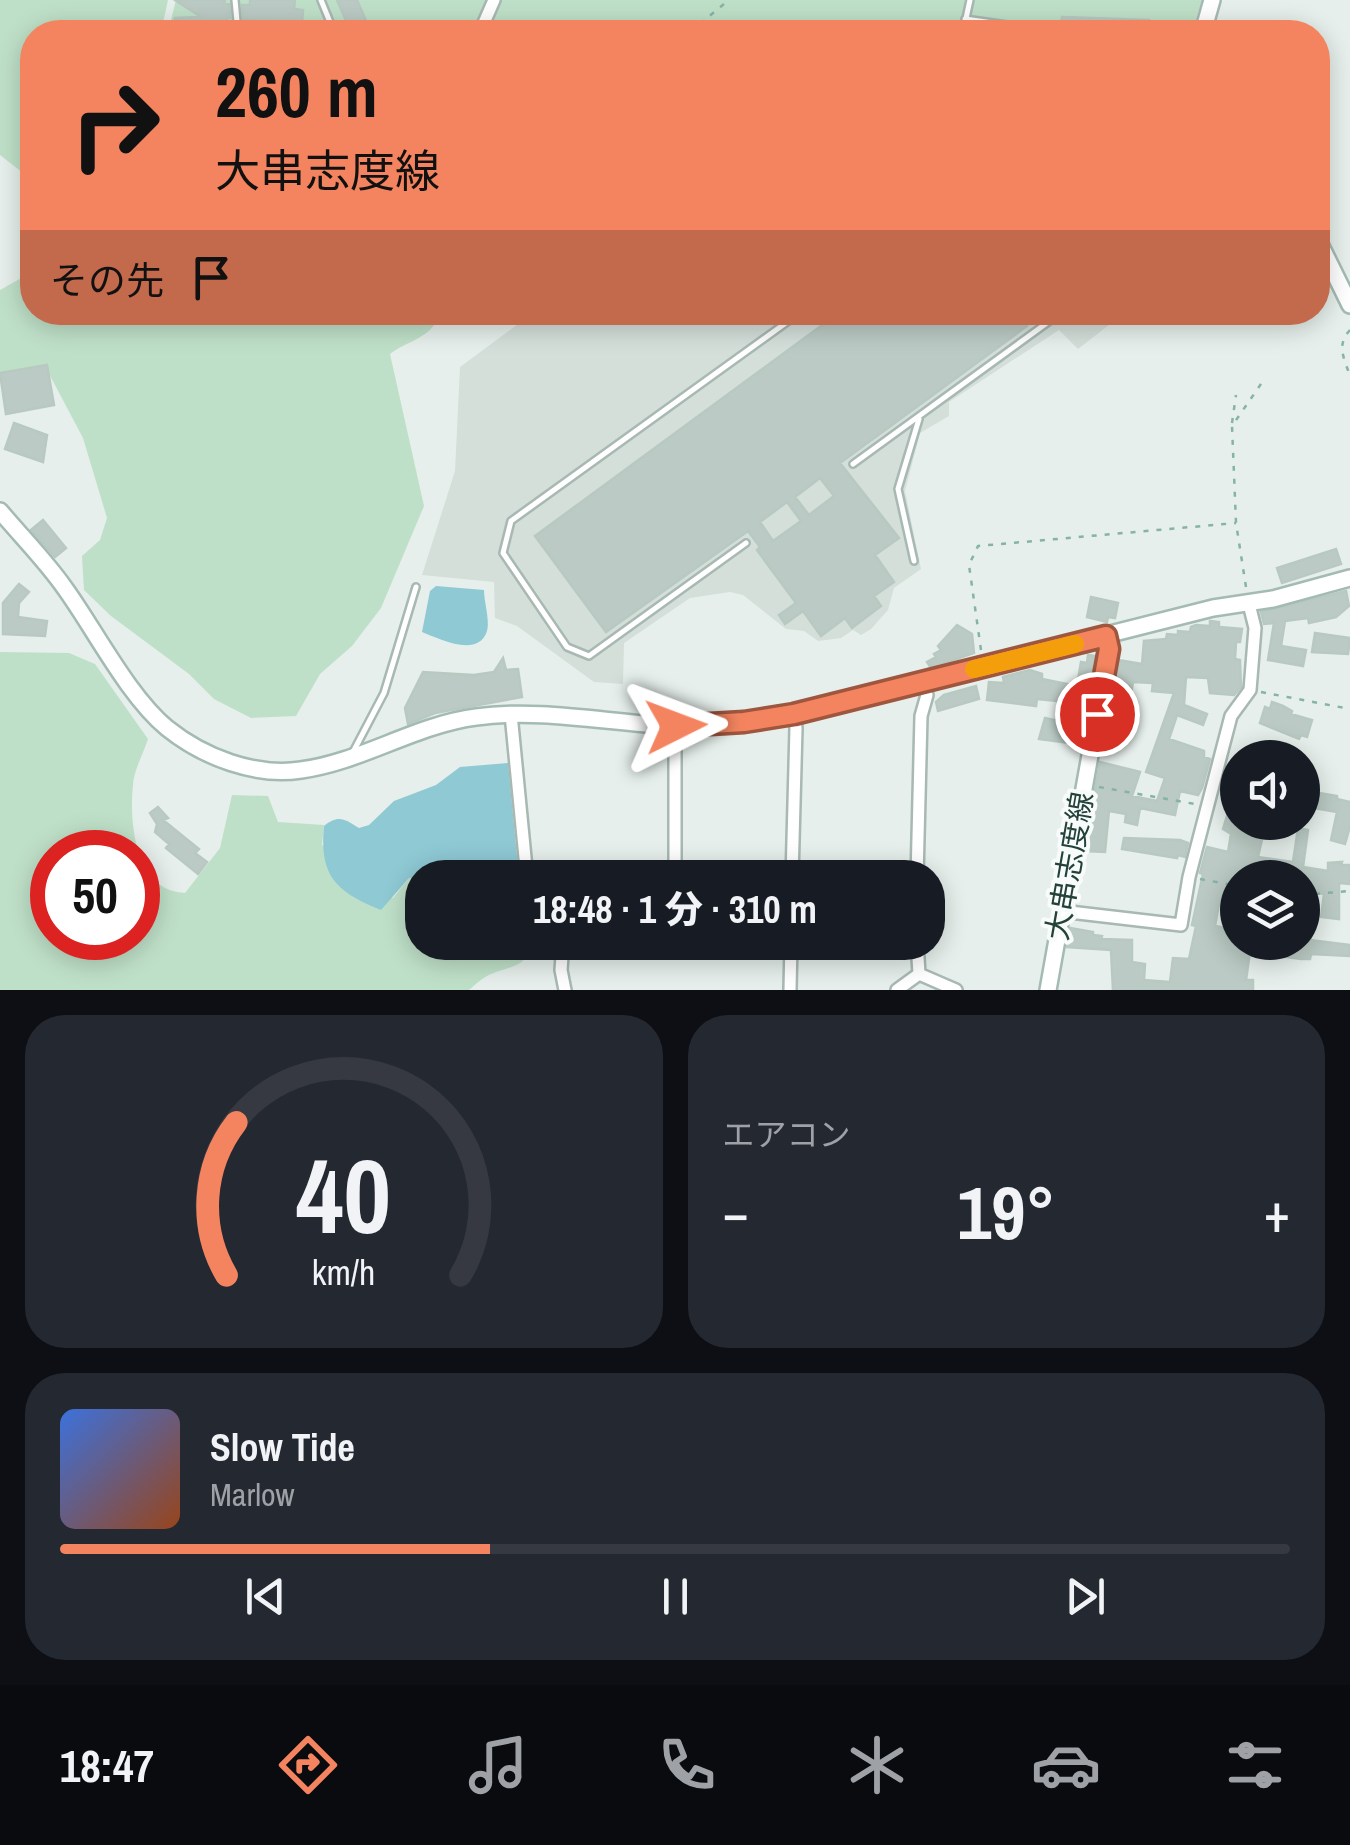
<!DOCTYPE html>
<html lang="ja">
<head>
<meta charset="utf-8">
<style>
	body { margin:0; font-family:"Archivo Narrow","Noto Sans JP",sans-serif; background:#242831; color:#f1f3f6; height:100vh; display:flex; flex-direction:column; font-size:38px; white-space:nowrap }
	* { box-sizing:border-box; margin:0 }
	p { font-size:32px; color:#9ea1a6 }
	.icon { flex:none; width:55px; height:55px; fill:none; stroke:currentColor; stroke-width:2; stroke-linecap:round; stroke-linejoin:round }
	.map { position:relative; height:990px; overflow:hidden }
	.panel { display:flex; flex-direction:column; gap:25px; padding:25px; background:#0d0f14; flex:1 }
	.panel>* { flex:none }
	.top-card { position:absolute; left:20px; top:20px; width:1310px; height:305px; border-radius:40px; box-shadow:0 5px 25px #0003; background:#f4845f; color:#111; overflow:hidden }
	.fabs { position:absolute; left:1220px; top:740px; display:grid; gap:20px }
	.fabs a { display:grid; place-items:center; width:100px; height:100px; border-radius:50%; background:#171b24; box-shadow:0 5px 25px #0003; font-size:50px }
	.speed { position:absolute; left:30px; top:830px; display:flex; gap:20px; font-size:50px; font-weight:700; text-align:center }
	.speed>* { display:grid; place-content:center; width:130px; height:130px; border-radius:50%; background:#171b24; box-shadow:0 5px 25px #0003; line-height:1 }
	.speed .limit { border:15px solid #d22; background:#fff; color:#111 }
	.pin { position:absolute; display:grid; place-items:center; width:85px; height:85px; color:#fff; margin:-42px; border:5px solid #fff; border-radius:50%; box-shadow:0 2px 10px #0007 }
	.me { position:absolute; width:110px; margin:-55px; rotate:87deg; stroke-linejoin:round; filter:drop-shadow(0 0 8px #0008) }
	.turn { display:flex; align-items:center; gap:35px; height:210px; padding:0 30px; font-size:45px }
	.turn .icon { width:130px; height:130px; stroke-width:2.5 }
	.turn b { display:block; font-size:70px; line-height:85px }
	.then { display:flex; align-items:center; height:95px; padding:0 30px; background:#0003; gap:20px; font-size:38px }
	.big { font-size:75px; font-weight:800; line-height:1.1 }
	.panel .tile { flex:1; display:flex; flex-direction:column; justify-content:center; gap:15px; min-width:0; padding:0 35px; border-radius:40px; background:#242831 }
	.panel .dial { align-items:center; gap:0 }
	.dial svg { height:260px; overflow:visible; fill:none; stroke:#363941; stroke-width:7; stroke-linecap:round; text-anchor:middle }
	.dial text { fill:#f1f3f6; stroke:none }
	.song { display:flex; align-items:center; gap:30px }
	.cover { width:120px; height:120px; border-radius:15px; background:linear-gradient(135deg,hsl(220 70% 55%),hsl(20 70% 35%)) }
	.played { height:10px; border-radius:5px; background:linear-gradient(90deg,#f4845f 35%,#363941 35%) }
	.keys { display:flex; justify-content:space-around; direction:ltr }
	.heat { display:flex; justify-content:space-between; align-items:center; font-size:55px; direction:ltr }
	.panel .tiles { flex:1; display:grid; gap:25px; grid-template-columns:1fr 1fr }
	.tile:last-child { grid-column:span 2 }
	.trip { position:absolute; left:405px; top:860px; width:540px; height:100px; border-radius:40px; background:#171b24; box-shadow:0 5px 25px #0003; font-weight:800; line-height:100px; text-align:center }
	.dock { display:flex; height:160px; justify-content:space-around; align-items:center; background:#090b0e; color:#9ea1a6 }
	.dock .icon { width:70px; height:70px }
	.dock .active { color:#f4845f }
	.dock b { font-size:45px; color:#f1f3f6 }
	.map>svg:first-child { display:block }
	.built { fill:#d4dfda }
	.green { fill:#bfe0c8; fill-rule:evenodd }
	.water { fill:#8ec9d4 }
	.building { fill:#bbcac4; stroke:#b8c9c2; stroke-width:2.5; fill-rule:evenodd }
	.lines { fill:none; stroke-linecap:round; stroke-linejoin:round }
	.lane-casing { stroke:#a8b8b2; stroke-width:10 }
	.street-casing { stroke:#a8b8b2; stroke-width:16 }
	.secondary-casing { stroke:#a4bbb3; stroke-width:20 }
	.path { stroke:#86b3a5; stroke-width:2.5; stroke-dasharray:5 8; stroke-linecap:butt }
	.lane { stroke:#fff; stroke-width:5 }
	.street { stroke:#fff; stroke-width:11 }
	.secondary { stroke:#fff; stroke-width:15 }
	.route-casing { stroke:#9f563e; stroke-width:25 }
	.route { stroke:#f4845f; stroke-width:18 }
	.slow { stroke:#f59e0b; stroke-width:18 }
	.labels { text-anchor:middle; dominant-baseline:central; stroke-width:8; stroke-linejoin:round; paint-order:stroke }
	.street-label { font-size:30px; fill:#24423a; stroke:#f7fbf9 }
</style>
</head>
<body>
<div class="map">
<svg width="1350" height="990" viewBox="0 0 1350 990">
	<rect width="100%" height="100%" fill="#e6efeb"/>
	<path class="built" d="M 533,313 L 1109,313 L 1109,325 L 1078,349 L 1059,330 L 949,402 L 949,416 L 920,433 L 905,491 L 921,569 L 894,588 L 888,610 L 871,629 L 861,635 L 853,630 L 841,638 L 818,641 L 804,631 L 786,629 L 743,595 L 730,592 L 690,598 L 624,643 L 623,684 L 594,682 L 517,626 L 495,618 L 494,582 L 422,575 L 455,471 L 460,367 Z"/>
	<path class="green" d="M 0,0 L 168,0 L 161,32 L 32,32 L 32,180 L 0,155 Z
		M 176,0 L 1202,0 L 1193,29 L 1182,32 L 168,32 Z
		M 32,272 L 32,312 L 470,313 L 463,319 L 435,324 C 422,341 407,341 390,354 L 424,506 L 381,608 L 352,646 L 320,674 L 296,716 L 251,718 L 214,699 L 189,674 L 111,616 L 84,590 L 82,556 L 100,540 L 107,518 L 83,438 L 47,370 L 0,382 L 0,290 Z
		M 0,652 L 69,653 L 95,664 L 148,739 C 143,754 134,770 133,785 C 129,823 135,891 185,893 L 220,848 L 232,795 L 268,796 L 278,822 L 324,825 L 322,845 L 393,898 L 409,878 L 463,872 L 475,877 L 422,878 L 422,942 L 531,943 C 529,968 508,966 489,975 C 482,978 475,985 469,990 L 0,990 ZM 52,852 L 138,852 L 138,938 L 52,938 Z"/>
	<path class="water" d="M 436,586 L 484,590 C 484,602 490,620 487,631 C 478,659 438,638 422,632 L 430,591 Z
		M 508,763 L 519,877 L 475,877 L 463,872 L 409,878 L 381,910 C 336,892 319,876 324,826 C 338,814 345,819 359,828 L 369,825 L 394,801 L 436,785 L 460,767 Z"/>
	<path class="building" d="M 175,0 L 225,0 L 224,3 L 229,4 L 230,18 L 227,18 L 226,32 L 173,32 L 175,18 L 201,17 Z
		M 250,0 L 295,0 L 294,9 L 303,10 L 302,24 L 243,19 L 242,5 L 250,5 Z
		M 337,0 L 357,0 L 371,32 L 351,32 Z
		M 1062,17 L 1149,20 L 1149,32 L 1109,32 L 1103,26 L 1061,24 Z
		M 840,312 L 1017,312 L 1027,326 L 840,463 L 899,538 L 875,555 L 894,582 L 874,596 L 881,606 L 852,628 L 845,618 L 821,636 L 803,611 L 785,624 L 779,615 L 796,603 L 757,550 L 760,547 L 748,531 L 606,632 L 535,536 ZM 820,478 L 834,496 L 809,515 L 795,497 ZM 787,502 L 801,521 L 773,541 L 760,522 Z
		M 47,365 L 54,405 L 6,414 L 0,373 Z
		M 14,423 L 47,435 L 43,462 L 5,449 Z
		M 43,520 L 66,548 L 55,557 L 31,530 Z
		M 1336,549 L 1341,564 L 1282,583 L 1277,568 Z
		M 19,584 L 29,592 L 19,603 L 18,617 L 47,621 L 45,636 L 3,634 L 3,603 Z
		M 1346,591 L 1349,606 L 1336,617 L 1309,623 L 1308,618 L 1285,621 L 1281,646 L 1306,650 L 1303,666 L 1268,660 L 1274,623 L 1264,624 L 1261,612 Z
		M 1091,597 L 1118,603 L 1115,618 L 1108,617 L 1107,622 L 1087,617 Z
		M 1210,621 L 1219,622 L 1219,627 L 1242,629 L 1240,642 L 1236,642 L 1235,659 L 1240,660 L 1241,687 L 1234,695 L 1210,693 L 1208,678 L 1186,677 L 1184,705 L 1207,714 L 1203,725 L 1177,715 L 1169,739 L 1204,751 L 1204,757 L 1210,759 L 1202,788 L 1198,795 L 1180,791 L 1175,815 L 1140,808 L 1137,825 L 1125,822 L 1126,814 L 1109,811 L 1105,852 L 1084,851 L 1100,762 L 1140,772 L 1132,796 L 1157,801 L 1165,778 L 1146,772 L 1174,693 L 1152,691 L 1153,683 L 1133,682 L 1131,694 L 1125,699 L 1121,723 L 1108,719 L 1118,660 L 1142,664 L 1144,641 L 1166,639 L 1167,634 L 1178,635 L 1178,631 L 1190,632 L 1191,627 L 1196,625 L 1210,626 Z
		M 957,625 L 972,634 L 974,653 L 931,668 L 927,662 L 936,657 L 934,654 L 941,650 L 938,646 Z
		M 1315,633 L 1350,638 L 1348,654 L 1312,652 Z
		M 1088,655 L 1096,656 L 1086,704 L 1037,699 L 1036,706 L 987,700 L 989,682 L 1004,683 L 1003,677 L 1030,670 L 1042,674 L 1042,679 L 1077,686 L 1081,662 L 1087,663 Z
		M 503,658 L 506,670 L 518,669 L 522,697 L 435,713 L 408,724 L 405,708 L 423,672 L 474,675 L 494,672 Z
		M 976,686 L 979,699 L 938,711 L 936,702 L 944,695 Z
		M 1272,702 L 1283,706 L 1292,711 L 1291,714 L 1312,720 L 1307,737 L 1301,735 L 1299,739 L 1260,723 L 1265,707 L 1270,709 Z
		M 1045,718 L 1072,724 L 1070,743 L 1039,739 Z
		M 1235,790 L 1238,822 L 1266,822 L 1258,857 L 1293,862 L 1298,828 L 1308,830 L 1303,867 L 1328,871 L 1328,863 L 1342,862 L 1341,865 L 1350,865 L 1350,884 L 1339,883 L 1339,919 L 1321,917 L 1324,894 L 1302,891 L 1302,878 L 1255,878 L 1238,872 L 1238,902 L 1220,899 L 1215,926 L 1238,930 L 1236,942 L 1302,942 L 1302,911 L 1318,913 L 1310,940 L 1350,945 L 1350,956 L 1311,954 L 1310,959 L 1301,959 L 1250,952 L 1246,980 L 1253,980 L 1253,990 L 1113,990 L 1111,950 L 1067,947 L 1070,928 L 1093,932 L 1093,935 L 1102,936 L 1101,939 L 1132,940 L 1132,962 L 1145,964 L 1144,980 L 1170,982 L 1173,958 L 1189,959 L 1196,926 L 1192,925 L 1203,874 L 1200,873 L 1207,847 L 1228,852 L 1231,834 L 1223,829 Z
		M 1302,790 L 1337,796 L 1337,799 L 1350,802 L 1350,826 L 1345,844 L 1331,840 L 1337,812 L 1302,806 Z
		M 158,807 L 168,818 L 163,820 L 199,849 L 195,853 L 207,862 L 198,874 L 166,848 L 169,844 L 155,832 L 157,824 L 150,813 Z
		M 1124,838 L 1180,840 L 1188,843 L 1185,857 L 1178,855 L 1177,858 L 1122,849 Z"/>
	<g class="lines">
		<g class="lane-casing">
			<path id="lane" d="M 235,0 L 238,32
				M 321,0 L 334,32
				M 965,19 L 1042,30 L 1103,32
				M 963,32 L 970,0
				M 853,464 L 1062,312
				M 746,543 L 589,656 L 567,647 L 503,553 L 511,521 L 801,312
				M 914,561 L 898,489 L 919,419
				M 352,754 L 384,693 L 416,587"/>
		</g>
		<g class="street-casing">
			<path id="street" d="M 480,32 L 494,0
				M 511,714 L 527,878
				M 675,878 L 675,726
				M 792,878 L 796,728 L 794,714
				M 917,878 L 921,716 L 927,695 L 923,682
				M 1061,911 L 1181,925 L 1189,877 L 1231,716 L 1250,690 L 1255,628 L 1249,604
				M 563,942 L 561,970 L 565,990
				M 917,942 L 919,974
				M 790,990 L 791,942
				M 897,990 L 919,974 L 956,990"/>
		</g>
		<g class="secondary-casing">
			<path id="secondary" d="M 1203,32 L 1212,0
				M 1318,240 L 1350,305
				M 0,511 C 21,536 45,560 64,587 C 94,628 128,696 167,728 C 203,757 255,777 301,770 C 361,762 415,725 476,717 C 541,708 608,723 673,726 C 713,728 754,721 794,714 L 1213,608 L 1273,599 L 1350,578
				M 1048,990 L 1109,649 L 1106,636"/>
		</g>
		<path class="path" d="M 690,32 L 724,4 L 720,0
			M 1350,330 C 1336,345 1344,358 1350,376
			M 1232,423 L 1236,395
			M 1246,587 L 1236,523 L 1232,426 L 1263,381
			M 981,650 L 969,565 L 978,546 L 1236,523
			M 1261,692 L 1350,709
			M 1099,787 L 1195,804
			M 1200,879 L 1238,886
			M 1302,895 L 1350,891"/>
		<use href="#lane" class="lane"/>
		<use href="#street" class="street"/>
		<use href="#secondary" class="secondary"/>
	</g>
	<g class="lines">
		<g class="route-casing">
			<path id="route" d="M 676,726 L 744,722 L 794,714 L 1106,636 L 1109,649 L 1097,714"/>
		</g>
		<use href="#route" class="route"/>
		<path class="slow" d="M 974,669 L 1075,644"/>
	</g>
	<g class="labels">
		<g class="street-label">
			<text transform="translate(1069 866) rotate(-80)">大串志度線</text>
		</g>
	</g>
</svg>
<div class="fabs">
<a><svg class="icon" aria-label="sound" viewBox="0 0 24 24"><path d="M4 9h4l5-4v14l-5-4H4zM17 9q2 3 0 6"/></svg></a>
<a><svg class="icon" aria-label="layers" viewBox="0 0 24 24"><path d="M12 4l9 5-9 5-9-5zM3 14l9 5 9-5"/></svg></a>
</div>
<div class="speed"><div class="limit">50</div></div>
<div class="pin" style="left:1097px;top:714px;background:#d93025"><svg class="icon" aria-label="arrive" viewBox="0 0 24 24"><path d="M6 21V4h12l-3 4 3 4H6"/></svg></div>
<svg class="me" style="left:676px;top:726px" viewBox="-20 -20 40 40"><path d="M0-17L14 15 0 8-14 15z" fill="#f4845f" stroke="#fff" stroke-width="4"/></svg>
<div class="trip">18:48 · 1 分 · 310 m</div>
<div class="top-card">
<div class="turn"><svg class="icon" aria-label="right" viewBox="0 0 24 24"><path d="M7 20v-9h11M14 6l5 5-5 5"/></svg><div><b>260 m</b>大串志度線</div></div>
<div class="then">その先<svg class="icon" aria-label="arrive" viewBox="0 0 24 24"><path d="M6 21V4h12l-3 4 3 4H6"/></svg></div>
</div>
</div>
<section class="panel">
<div class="tiles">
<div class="tile dial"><svg viewBox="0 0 100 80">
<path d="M14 69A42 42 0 1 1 86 69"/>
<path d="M14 69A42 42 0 0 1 17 22" stroke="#f4845f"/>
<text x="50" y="56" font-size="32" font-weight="700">40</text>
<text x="50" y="72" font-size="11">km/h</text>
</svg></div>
<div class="tile"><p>エアコン</p>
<div class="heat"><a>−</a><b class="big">19°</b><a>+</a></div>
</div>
<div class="tile">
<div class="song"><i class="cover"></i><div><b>Slow Tide</b><p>Marlow</p></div></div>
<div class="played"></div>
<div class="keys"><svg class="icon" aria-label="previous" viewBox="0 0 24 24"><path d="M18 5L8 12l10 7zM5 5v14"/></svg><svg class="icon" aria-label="pause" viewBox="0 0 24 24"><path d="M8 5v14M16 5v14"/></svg><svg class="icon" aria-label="next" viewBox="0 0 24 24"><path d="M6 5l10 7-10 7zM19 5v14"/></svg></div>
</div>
</div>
</section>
<nav class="dock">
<b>18:47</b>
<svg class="icon active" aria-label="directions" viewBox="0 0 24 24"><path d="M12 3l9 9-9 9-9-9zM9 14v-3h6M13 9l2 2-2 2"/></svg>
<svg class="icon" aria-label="music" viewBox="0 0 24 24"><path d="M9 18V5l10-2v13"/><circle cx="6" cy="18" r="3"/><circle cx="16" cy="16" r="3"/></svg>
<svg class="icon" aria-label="phone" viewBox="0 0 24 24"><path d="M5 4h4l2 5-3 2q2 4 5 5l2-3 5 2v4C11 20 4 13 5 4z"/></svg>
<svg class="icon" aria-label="climate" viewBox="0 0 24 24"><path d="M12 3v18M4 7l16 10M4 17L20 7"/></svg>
<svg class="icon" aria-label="car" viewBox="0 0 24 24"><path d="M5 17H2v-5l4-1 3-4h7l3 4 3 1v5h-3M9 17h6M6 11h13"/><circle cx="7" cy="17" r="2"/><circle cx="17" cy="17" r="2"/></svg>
<svg class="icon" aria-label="filters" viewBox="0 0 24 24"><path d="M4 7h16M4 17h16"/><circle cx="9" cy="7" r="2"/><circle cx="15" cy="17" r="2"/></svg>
</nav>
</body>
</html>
